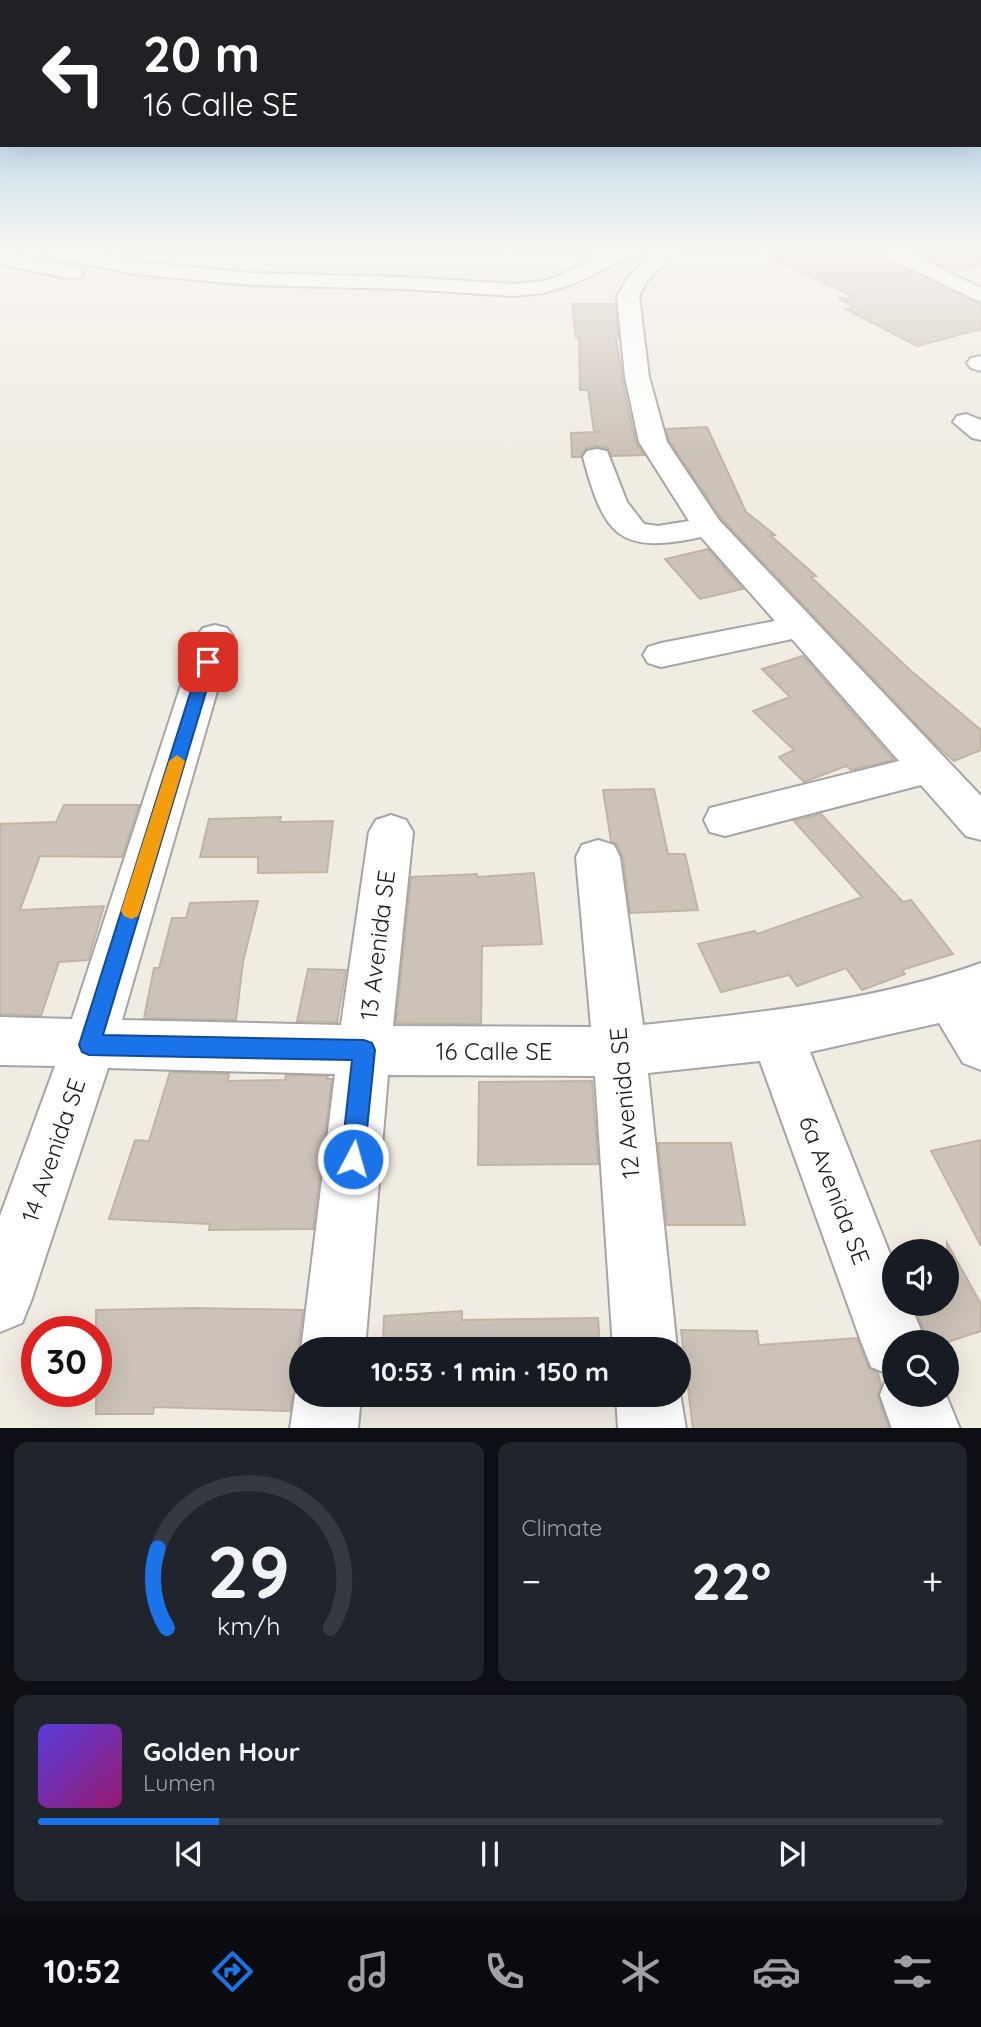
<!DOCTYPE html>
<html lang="en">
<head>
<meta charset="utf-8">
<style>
	body { margin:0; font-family:Quicksand,sans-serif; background:#20242c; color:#f1f3f6; height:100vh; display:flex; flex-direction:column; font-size:26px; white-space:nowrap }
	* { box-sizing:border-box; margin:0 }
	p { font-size:23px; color:#9ea1a6 }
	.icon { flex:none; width:38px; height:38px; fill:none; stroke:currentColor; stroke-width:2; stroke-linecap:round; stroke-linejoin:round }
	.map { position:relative; height:1428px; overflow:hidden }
	.drawer { display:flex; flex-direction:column; gap:14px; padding:14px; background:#0d0f14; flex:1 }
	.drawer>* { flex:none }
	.banner { position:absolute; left:0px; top:0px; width:982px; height:147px; box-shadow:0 7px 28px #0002; background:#202124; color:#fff; overflow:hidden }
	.controls { position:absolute; left:882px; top:1239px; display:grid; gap:14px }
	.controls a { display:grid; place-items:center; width:77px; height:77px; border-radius:50%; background:#171b24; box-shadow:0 7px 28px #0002; font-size:35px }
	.speed { position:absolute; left:21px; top:1316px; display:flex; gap:14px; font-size:35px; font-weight:700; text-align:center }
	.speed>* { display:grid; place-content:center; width:91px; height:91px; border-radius:50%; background:#171b24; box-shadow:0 7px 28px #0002; line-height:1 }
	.speed .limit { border:10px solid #d22; background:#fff; color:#111 }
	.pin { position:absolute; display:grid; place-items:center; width:60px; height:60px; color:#fff; margin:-30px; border-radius:14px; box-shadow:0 4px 10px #0006 }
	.me { position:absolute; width:77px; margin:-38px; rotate:6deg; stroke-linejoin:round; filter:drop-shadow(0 0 5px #0008) }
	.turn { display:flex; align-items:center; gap:24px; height:147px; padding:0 28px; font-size:32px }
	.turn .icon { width:91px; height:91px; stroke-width:2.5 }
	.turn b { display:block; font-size:49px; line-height:60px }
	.big { font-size:52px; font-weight:800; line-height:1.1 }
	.drawer .widget { flex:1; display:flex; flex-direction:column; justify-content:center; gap:10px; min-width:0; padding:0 24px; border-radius:14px; background:#20242c }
	.drawer .dial { align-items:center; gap:0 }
	.dial svg { height:182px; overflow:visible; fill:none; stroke:#363941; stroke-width:7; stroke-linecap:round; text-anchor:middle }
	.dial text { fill:#f1f3f6; stroke:none }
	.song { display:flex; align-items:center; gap:21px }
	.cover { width:84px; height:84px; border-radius:10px; background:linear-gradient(135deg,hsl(250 70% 55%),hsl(320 70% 35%)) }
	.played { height:7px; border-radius:4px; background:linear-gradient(90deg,#1a73e8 20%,#363941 20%) }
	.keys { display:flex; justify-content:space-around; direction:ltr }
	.heat { display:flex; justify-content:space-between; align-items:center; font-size:38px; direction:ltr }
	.drawer .tiles { flex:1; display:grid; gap:14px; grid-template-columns:1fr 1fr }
	.widget:last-child { grid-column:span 2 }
	.trip { position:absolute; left:289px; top:1337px; width:402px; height:70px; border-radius:35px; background:#171b24; box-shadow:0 7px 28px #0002; font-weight:800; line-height:70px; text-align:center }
	.tab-bar { display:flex; height:112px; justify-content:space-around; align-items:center; background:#090b0e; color:#9ea1a6 }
	.tab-bar .icon { width:49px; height:49px }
	.tab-bar .current { color:#1a73e8 }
	.tab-bar b { font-size:32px; color:#f1f3f6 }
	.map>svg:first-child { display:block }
	.building { fill:#ccc2b8; stroke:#c3b3a3; stroke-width:2 }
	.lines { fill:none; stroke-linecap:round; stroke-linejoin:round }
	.minor-casing { stroke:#a5a5a5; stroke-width:4 }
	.minor { fill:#fff; fill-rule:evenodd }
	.route { fill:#1a73e8; stroke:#114b97; stroke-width:2 }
	.slow { fill:#f59e0b }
	.labels { text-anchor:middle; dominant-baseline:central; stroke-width:5; stroke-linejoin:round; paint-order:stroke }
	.near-street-label { font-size:24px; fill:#1e1e1e; stroke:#fff }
</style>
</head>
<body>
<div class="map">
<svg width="981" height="1429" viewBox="0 0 981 1429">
	<rect width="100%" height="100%" fill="#f0ece2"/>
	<path class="building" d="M 755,250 L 874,250 L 879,256 L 981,304 L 981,329 L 917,346 L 845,309 L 855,307 L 838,298 L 856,298 Z
		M 908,250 L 981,250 L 981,265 L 952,271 Z
		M 572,304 L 615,304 L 619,338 L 616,338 L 625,394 L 636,443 L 644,455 L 612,456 L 608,448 L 596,446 L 586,448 L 581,457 L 572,457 L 571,433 L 600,432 L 594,431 L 588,390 L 580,390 L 579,338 L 576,338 Z
		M 707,427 L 746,512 L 775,535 L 771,536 L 816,576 L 811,577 L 910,670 L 981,730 L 981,750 L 954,761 L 936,745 L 721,518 L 669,441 L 666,429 Z
		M 708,549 L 743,589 L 700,599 L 665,559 Z
		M 803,656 L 894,760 L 851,770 L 846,766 L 804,782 L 779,757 L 794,750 L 753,711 L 790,697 L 762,669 Z
		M 654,789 L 668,854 L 685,854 L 698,910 L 630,913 L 623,857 L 616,844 L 611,841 L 603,790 Z
		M 64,805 L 139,805 L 122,857 L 40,856 L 20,910 L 104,906 L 88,960 L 59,962 L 41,1016 L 0,1014 L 0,824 L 56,822 Z
		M 821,814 L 903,902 L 911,900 L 953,954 L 902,970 L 905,974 L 862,990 L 846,968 L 797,986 L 789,975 L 721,992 L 698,944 L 755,931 L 757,934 L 862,897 L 794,821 Z
		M 281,817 L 280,822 L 333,821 L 327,872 L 258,873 L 258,857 L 200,857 L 209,819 Z
		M 534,873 L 542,944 L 482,946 L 481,1024 L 396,1023 L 411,877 L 477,874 L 477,877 Z
		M 258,901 L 243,962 L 236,1020 L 144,1018 L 154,968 L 159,968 L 172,918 L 186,918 L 190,903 Z
		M 308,969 L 346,970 L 337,1022 L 297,1021 Z
		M 170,1072 L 229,1074 L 228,1081 L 285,1080 L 286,1075 L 328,1076 L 327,1079 L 332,1079 L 313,1229 L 209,1230 L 210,1224 L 109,1219 L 135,1140 L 149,1141 Z
		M 592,1081 L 598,1164 L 478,1165 L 479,1082 Z
		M 981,1140 L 981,1246 L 931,1151 Z
		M 658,1143 L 731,1143 L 745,1225 L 667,1225 Z
		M 947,1243 L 981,1304 L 981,1331 L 948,1342 L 929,1342 L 913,1304 L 947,1304 Z
		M 193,1308 L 303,1310 L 298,1350 L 301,1353 L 301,1377 L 293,1394 L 290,1411 L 154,1407 L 153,1414 L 96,1414 L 96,1310 Z
		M 462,1311 L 462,1320 L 598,1318 L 600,1349 L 383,1349 L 384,1316 Z
		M 681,1330 L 757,1331 L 759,1345 L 857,1338 L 869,1368 L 878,1373 L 881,1385 L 878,1396 L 889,1429 L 693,1429 Z
		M 492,1395 L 604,1395 L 604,1401 L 492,1402 Z"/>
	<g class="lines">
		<g class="minor-casing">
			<path id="minor" d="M 35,250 L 74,250 L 135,262 L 250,273 L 403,277 L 513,284 L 542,281 L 559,276 L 614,250 L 640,250 L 637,254 L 573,284 L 544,293 L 513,296 L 403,289 L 250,285 L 135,274 L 45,256 Z
				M 657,250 L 678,250 L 646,282 L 639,296 L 649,377 L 667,442 L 719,520 L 981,796 L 981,840 L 966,836 L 921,785 L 725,836 L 710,832 L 704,820 L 710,808 L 899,761 L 792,639 L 661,667 L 648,663 L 643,655 L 648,647 L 661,643 L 775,621 L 701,537 C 618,555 604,535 583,457 L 587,451 L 597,449 L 607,451 L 627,502 L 644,524 L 658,526 L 689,521 L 639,442 L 625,377 L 617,296 L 630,275 Z
				M 877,250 L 902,250 L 981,288 L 981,302 L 880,254 Z
				M 0,252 L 80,269 L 83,273 L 80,277 L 73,279 L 0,264 Z
				M 981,356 L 981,371 L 971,368 L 967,363 L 971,358 Z
				M 966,414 L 981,420 L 981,440 L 972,438 L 953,422 L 957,416 Z
				M 215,625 L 227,628 L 233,636 L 122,1020 L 341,1025 L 369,832 L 376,820 L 391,815 L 406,820 L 413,832 L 393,1026 L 591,1027 L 576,857 L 582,845 L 598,840 L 614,845 L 620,857 L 643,1025 C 756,1013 873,1002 981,963 L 981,1070 L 963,1063 L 939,1023 L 810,1052 L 894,1264 L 894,1304 L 910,1304 L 926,1342 L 894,1342 L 894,1395 L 946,1395 L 960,1429 L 892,1429 L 880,1395 L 888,1374 L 871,1367 L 862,1344 L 760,1061 L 648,1073 L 677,1349 L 613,1349 L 595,1076 L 388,1075 L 365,1349 L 301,1350 L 335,1074 L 108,1068 L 31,1301 L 22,1323 L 0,1332 L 0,1216 L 55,1066 L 0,1065 L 0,1017 L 72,1019 L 197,636 L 203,628 Z
				M 301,1380 L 301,1395 L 361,1395 L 358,1429 L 290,1429 L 295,1395 Z
				M 679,1387 L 686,1429 L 618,1429 L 616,1395 L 679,1395 Z"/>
		</g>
		<use href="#minor" class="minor"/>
	</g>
	<linearGradient id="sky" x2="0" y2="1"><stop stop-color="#8abfe6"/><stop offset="0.56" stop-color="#f8f6f2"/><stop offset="1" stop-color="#f8f6f2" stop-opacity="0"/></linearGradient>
	<rect width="981" height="450" fill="url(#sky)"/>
	<path class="route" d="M 208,657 L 215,662 L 103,1035 L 364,1040 L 372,1043 L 375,1050 L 364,1159 L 361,1167 L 353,1171 L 344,1167 L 341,1159 L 352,1060 L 89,1055 L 82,1052 L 79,1045 L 200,662 Z"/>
	<path class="slow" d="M 177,755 L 185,761 L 140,911 L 138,916 L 131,919 L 124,916 L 121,911 L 169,761 Z"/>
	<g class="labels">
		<g class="near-street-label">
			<text transform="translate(377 945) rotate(-83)">13 Avenida SE</text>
			<text x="494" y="1051">16 Calle SE</text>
			<text transform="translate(624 1103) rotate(-95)">12 Avenida SE</text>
			<text transform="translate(53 1150) rotate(-71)">14 Avenida SE</text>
			<text transform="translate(835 1190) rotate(69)">6a Avenida SE</text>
		</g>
	</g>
</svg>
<div class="controls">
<a><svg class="icon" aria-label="sound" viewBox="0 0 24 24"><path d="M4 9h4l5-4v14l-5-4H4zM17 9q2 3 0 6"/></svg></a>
<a><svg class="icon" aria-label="search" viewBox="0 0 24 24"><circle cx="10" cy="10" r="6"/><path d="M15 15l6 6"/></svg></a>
</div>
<div class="speed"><div class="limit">30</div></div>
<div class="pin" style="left:208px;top:662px;background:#d93025"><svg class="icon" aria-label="arrive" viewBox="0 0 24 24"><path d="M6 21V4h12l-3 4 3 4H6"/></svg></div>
<svg class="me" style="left:353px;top:1159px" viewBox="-20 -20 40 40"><circle r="17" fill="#1a73e8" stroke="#fff" stroke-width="3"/><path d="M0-11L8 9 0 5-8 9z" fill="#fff"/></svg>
<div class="trip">10:53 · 1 min · 150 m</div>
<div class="banner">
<div class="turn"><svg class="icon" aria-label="left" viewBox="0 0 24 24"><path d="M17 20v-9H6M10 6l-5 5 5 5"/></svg><div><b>20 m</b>16 Calle SE</div></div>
</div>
</div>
<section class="drawer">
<div class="tiles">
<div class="widget dial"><svg viewBox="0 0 100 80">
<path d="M14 69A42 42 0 1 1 86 69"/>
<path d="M14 69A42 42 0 0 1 10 34" stroke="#1a73e8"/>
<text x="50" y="56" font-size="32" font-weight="700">29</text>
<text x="50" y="72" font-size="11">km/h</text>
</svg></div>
<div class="widget"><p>Climate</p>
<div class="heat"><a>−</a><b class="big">22°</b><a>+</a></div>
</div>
<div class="widget">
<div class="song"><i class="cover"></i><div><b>Golden Hour</b><p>Lumen</p></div></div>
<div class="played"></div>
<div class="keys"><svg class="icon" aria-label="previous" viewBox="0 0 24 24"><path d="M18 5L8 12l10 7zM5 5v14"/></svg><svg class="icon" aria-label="pause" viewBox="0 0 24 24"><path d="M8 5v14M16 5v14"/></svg><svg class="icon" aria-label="next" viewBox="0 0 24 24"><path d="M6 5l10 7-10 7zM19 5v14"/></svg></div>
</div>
</div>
</section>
<nav class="tab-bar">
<b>10:52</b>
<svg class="icon current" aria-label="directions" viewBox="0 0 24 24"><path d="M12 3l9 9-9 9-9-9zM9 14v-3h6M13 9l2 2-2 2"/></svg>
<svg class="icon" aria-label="music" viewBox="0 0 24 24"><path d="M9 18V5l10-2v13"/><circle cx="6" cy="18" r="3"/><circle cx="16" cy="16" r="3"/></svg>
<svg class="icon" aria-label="phone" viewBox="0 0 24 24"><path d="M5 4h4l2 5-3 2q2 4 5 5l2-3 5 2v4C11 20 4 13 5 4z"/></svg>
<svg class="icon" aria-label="climate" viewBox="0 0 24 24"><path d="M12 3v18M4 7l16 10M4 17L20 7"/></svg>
<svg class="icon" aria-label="car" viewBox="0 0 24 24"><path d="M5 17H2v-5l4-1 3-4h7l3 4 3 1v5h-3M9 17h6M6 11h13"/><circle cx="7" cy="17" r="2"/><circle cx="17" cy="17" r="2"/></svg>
<svg class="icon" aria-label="filters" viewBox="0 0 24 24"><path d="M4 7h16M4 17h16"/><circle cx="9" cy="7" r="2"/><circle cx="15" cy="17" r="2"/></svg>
</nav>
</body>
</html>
